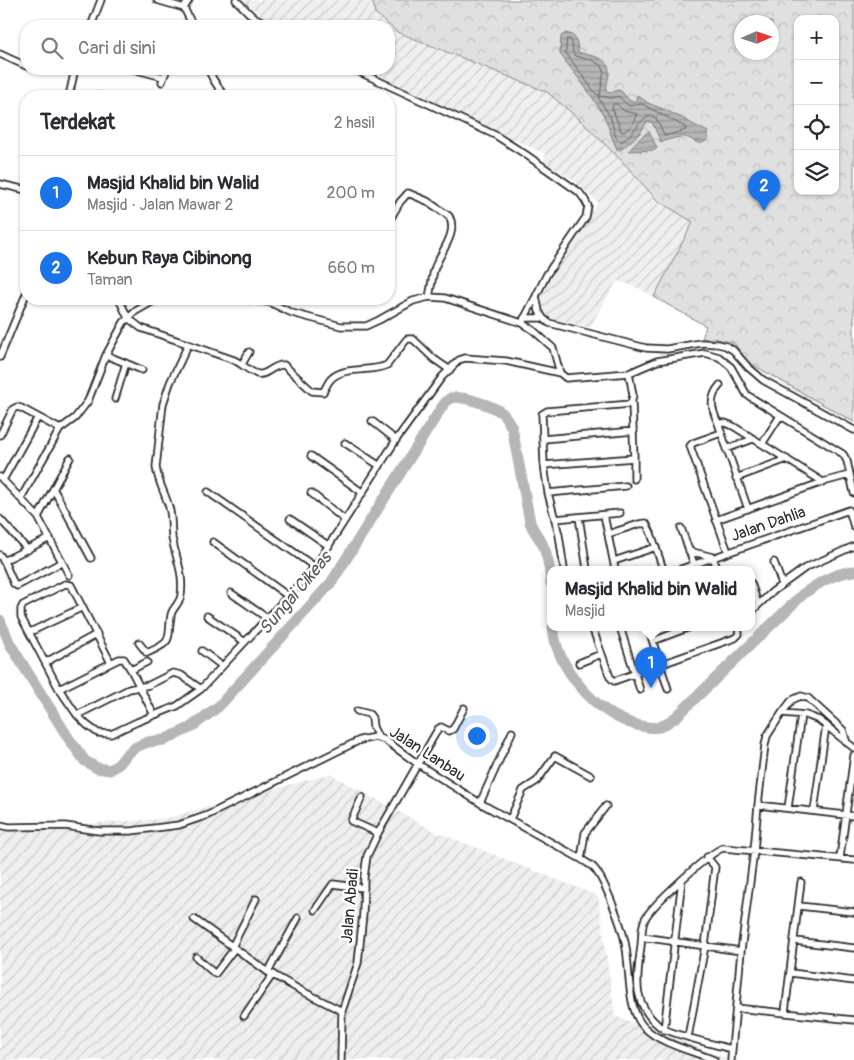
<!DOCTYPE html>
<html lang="id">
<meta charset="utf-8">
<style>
:root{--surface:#fff;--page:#f2f2f3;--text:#2b2b33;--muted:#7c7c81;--line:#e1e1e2;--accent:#1a73e8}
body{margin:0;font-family:Pangolin,sans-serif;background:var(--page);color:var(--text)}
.controls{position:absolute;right:15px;top:15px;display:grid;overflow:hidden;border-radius:10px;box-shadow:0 1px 4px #0004}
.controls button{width:45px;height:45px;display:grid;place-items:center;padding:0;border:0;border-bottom:1px solid var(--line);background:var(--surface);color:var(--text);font:25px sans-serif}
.compass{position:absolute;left:734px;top:15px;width:45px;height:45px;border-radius:50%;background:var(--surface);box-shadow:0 1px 4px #0004;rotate:87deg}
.you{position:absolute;left:476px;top:735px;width:18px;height:18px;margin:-12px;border:4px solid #fff;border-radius:50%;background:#1a73e8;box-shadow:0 0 0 8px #1a73e833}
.badge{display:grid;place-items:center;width:32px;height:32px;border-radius:50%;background:var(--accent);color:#fff;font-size:16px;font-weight:700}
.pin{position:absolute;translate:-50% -41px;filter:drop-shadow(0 1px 2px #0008)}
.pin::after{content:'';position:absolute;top:26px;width:18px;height:15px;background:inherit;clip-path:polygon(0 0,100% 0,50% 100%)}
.popup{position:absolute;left:547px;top:566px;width:208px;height:65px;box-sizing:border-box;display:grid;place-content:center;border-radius:10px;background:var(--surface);filter:drop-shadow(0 1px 4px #0005);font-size:16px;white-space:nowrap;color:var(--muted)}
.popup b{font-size:19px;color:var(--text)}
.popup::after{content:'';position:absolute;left:50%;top:100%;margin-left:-10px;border:10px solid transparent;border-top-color:var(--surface)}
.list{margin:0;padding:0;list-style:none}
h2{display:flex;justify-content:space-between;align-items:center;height:65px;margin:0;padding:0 20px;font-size:21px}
h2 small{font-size:16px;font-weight:400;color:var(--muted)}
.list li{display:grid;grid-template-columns:32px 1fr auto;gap:15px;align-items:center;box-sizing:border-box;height:75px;padding:0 20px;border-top:1px solid var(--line)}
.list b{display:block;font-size:19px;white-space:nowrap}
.list p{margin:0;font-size:16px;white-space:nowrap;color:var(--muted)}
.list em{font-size:16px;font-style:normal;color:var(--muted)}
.icon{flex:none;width:28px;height:28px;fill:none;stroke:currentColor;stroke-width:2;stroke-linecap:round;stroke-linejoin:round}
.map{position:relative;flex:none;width:854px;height:1060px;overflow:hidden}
.search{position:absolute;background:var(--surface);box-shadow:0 1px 4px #0004;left:20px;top:20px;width:375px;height:55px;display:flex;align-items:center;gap:12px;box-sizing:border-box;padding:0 18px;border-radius:20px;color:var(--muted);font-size:19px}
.panel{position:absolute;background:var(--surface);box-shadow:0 1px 4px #0004;left:20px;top:90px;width:375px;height:215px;border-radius:20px}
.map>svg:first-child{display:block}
</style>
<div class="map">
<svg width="854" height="1060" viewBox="0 0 854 1060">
<defs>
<pattern id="industrial-furrows" width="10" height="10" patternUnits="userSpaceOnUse" patternTransform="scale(1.25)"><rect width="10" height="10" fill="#efefef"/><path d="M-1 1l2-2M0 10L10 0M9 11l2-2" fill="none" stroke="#cdcdcd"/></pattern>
<pattern id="park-crowns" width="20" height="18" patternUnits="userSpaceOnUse" patternTransform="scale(1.25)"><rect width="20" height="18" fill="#e0e0e0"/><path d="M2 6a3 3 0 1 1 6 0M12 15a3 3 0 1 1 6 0" fill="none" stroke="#c0c0c0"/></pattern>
<pattern id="water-rules" width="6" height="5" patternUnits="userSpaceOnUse" patternTransform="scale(1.25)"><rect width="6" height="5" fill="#b6b6b6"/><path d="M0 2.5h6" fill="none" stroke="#949494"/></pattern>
</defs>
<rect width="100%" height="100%" fill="#fff"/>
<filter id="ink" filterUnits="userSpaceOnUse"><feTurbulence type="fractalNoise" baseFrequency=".02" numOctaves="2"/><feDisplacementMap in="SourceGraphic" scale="10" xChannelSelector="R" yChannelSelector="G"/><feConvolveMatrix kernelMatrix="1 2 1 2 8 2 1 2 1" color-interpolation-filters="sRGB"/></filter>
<g filter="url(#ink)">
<!-- industrial -->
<path fill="url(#industrial-furrows)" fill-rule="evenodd" d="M242,0H854V423L782,384L748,362L734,343L714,338L702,339L706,326L663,303L639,288L617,281L590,327L550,319L543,307L539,296L551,270L568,248L598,203L574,180L544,162L545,154L365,69H389V26H281L264,17ZM798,19H835V191H798ZM742,22H772V52H742Z
M330,774L434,831L598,896L615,1016L731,1060H0V829L163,819Z"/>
<!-- park -->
<path fill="url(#park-crowns)" stroke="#868686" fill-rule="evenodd" d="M373,0H854V422L748,362L734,343L714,338L702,339L706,326L654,297L693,222L657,200L622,161L579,119L547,92L397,32L375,13ZM798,19H835V191H798ZM742,22H772V52H742Z"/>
<!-- water -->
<path fill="url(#water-rules)" stroke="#7e7e7e" d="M566,33C577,35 577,42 578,52C588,56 610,56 609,72C609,79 606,85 606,92L612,93L617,90L621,91L630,101H636L637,95L648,103L668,111L708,132L707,140C698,148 695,139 685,137C679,136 668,140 661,142L652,122H647L640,133L622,149H617C611,138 609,126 604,116C591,93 575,74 560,54L561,36Z
M649,131L657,148L655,150L629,151L638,140Z"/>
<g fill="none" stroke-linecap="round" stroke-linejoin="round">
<!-- shore -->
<path stroke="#636363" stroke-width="1" d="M567,39H570C574,44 571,51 575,56L592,60L602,66L604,71L600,95L596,94L566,53Z
M600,96L611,98L618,96L629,106L642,104L685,127L686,130L665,136L656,118C640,111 636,136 620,142L616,137L610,116L599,99Z
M614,104H617L624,111L637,114L631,126L624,132L621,131L612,107Z"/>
<!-- river -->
<path stroke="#b6b6b6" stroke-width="11" d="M0,620L10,644L69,739L85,761L97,768L110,770L119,764L127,754L136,747L148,742L164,740L190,728L219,706L331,583L433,421C438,414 443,403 449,399C458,393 492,406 501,412C506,416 509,422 512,428L530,522C533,531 538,536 542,543C548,556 550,569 551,583
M553,627C556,667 595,712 633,724C641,726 651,729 660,727C665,725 671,720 676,717L803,594C819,583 834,573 854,571"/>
<defs>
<path id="minor" d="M157,0L184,8L193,26
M236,0L252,16L271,26
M184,8L189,0
M91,26L101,0
M0,54L26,66
M133,69L163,77
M208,69L213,79L224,96
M353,69L495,135L525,154L579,192L585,200L588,206L586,217L547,274L536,296L539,311L543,318L549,323L646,348L667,349L701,343L718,344L726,346L733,350L748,367L763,380L854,430
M162,82L167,69
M69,96L75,69
M84,96H102
M0,184L26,190
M389,221L400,202L408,193L427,201L449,216C459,234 439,253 434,270C432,279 431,288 429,297
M119,299L128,318L141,328L234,360C241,363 251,373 258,374C267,376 273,364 284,365L312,391L323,392C326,388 327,383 331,379C345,365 371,373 387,365L407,339H413L434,359L450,370
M241,299L269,302L292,313L341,326H366L379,320L413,301L429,297L445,298L522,323L533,330L553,348L560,373L566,378L629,373L657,361L705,353L719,357L731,367L747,395L843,454L847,461L854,493
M524,318H543
M522,323L535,298
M106,355L142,370
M0,357L26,294
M242,364L249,352
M115,399L126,363
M372,421L396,440
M718,423C711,408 709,398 720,385
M721,433L693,443L690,446L728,552
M0,435L13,409L17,407L21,408L60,429
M543,439L634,431
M345,443L380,466
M762,444L780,416
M726,449L753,439
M311,456L363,493
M544,465L634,458L632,402
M0,477L38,517L69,575
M736,478L787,459
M634,479V458
M3,480L38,417
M54,490L91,558
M208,492L315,567
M311,493L345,520
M548,493L626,486
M21,498L60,429L75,418L88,401L106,355L124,322L136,311L157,299
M748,509L718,423H725L733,426L823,482
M604,515L615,569
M38,517L70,458
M579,517L587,569
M0,519L28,550
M290,519L329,546
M555,519L620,513
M716,520L823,482L849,475
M681,528L694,564
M608,534L639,524L646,523L651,533L663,569
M213,542L288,596
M689,551L713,557L717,569
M0,555L4,561L14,584L17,586L62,562
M3,561L50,538
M614,561L656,547
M774,562L782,584
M564,569L559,535L548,493L544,465L542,414L547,411L631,404L633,395L629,373
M681,569L849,510L854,527
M751,583L758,604
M231,593L267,618
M751,612L772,592L805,568L854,546
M207,616L245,642
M592,627L610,677L614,681L735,638L739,634L738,627
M620,627L640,690
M648,627L668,689
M30,632L83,607
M653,641L690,627
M139,643L147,653C174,641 167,641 171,615C172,608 180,604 181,595C184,573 176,559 172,538C171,528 172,517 169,507C165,493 158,482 156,467L163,404L170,383L188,345
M202,651L222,666
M46,662L97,634
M111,663L71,585L65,584L23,605L21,609V617L59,689L77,715L87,725L98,733L111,734L137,722L177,706L201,689L315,567L396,440L442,377L459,360L465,358L506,361L560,373
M579,663L601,654
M131,670L147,662
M59,689L119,659H124L131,670L154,715
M357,711L369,714L372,718L373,727L378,737
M782,713L806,715L819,720L854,748
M77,715L129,689L149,685L173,673L181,675L201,689
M362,797L351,821L378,833
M480,803L512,732
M758,805L854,816
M788,808L801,715
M814,811L826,725
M510,819L523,790L537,781L555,756L591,776
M0,825L9,827L65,826L99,831H131L179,825L208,815L360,740L375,737L385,740L418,764L480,803L581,859C585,862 590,864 594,868C605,880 624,931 626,948C630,971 627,1012 645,1028C661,1044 693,1051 714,1060
M840,858L854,755
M581,859L585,833L606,806
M799,906L854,912
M315,910L333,884L364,888
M194,919L268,972L300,990L342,1011
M642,937L741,951
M795,941L854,948
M232,947L256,899
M196,957L215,974L234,949
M268,972L298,918
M791,973L854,981
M736,1008L854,1020
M785,1012L801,882
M244,1016L273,974
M664,1030L682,880
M688,1037L705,946L715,867L707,857
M732,1049C717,1045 668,1034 659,1026C631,1002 637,978 641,946C642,937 641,927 645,919C650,907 710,852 723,848L854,860
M341,1060L342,1011L358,963L363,914L364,877L367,856L378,833L438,729L441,727L449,731L453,729L464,708
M731,1060L741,951L754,851L758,805L765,745L767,736L782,713L792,700L801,696L808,698L843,730L847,743"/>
</defs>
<!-- minor casing -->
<use href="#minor" stroke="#2b2b2b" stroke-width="9"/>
<!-- minor -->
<use href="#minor" stroke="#fff" stroke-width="5.5"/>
</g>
</g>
<g text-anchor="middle" stroke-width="5" stroke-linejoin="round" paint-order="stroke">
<!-- street labels -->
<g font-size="16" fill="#2b2b2b" stroke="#fff">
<text transform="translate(768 523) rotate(-19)" y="6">Jalan Dahlia</text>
<text transform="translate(428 753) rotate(33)" y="6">Jalan Lanbau</text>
<text transform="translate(349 906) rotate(-85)" y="6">Jalan Abadi</text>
</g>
<!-- water labels -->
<g font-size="18" font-style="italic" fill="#5c5c5c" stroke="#fff">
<text transform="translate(295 593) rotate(-50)" y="6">Sungai Cikeas</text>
</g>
</g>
</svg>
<div class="controls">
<button>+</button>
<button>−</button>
<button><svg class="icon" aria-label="locate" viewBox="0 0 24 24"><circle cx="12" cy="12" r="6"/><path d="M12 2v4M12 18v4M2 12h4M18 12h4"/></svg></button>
<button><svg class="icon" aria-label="layers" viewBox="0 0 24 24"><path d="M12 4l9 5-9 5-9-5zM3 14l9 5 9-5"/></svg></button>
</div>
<svg class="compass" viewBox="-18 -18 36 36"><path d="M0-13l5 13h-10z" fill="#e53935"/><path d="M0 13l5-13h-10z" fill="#7c7c81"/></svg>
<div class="you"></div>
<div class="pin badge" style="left:651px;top:688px">1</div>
<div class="popup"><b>Masjid Khalid bin Walid</b>Masjid</div>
<div class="pin badge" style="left:764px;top:211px">2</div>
<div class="search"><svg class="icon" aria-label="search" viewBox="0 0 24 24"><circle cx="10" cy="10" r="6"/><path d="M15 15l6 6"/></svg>Cari di sini</div>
<section class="panel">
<h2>Terdekat<small>2 hasil</small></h2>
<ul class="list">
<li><span class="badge">1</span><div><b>Masjid Khalid bin Walid</b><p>Masjid · Jalan Mawar 2</p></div><em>200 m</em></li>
<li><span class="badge">2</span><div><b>Kebun Raya Cibinong</b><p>Taman</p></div><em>660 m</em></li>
</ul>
</section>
</div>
